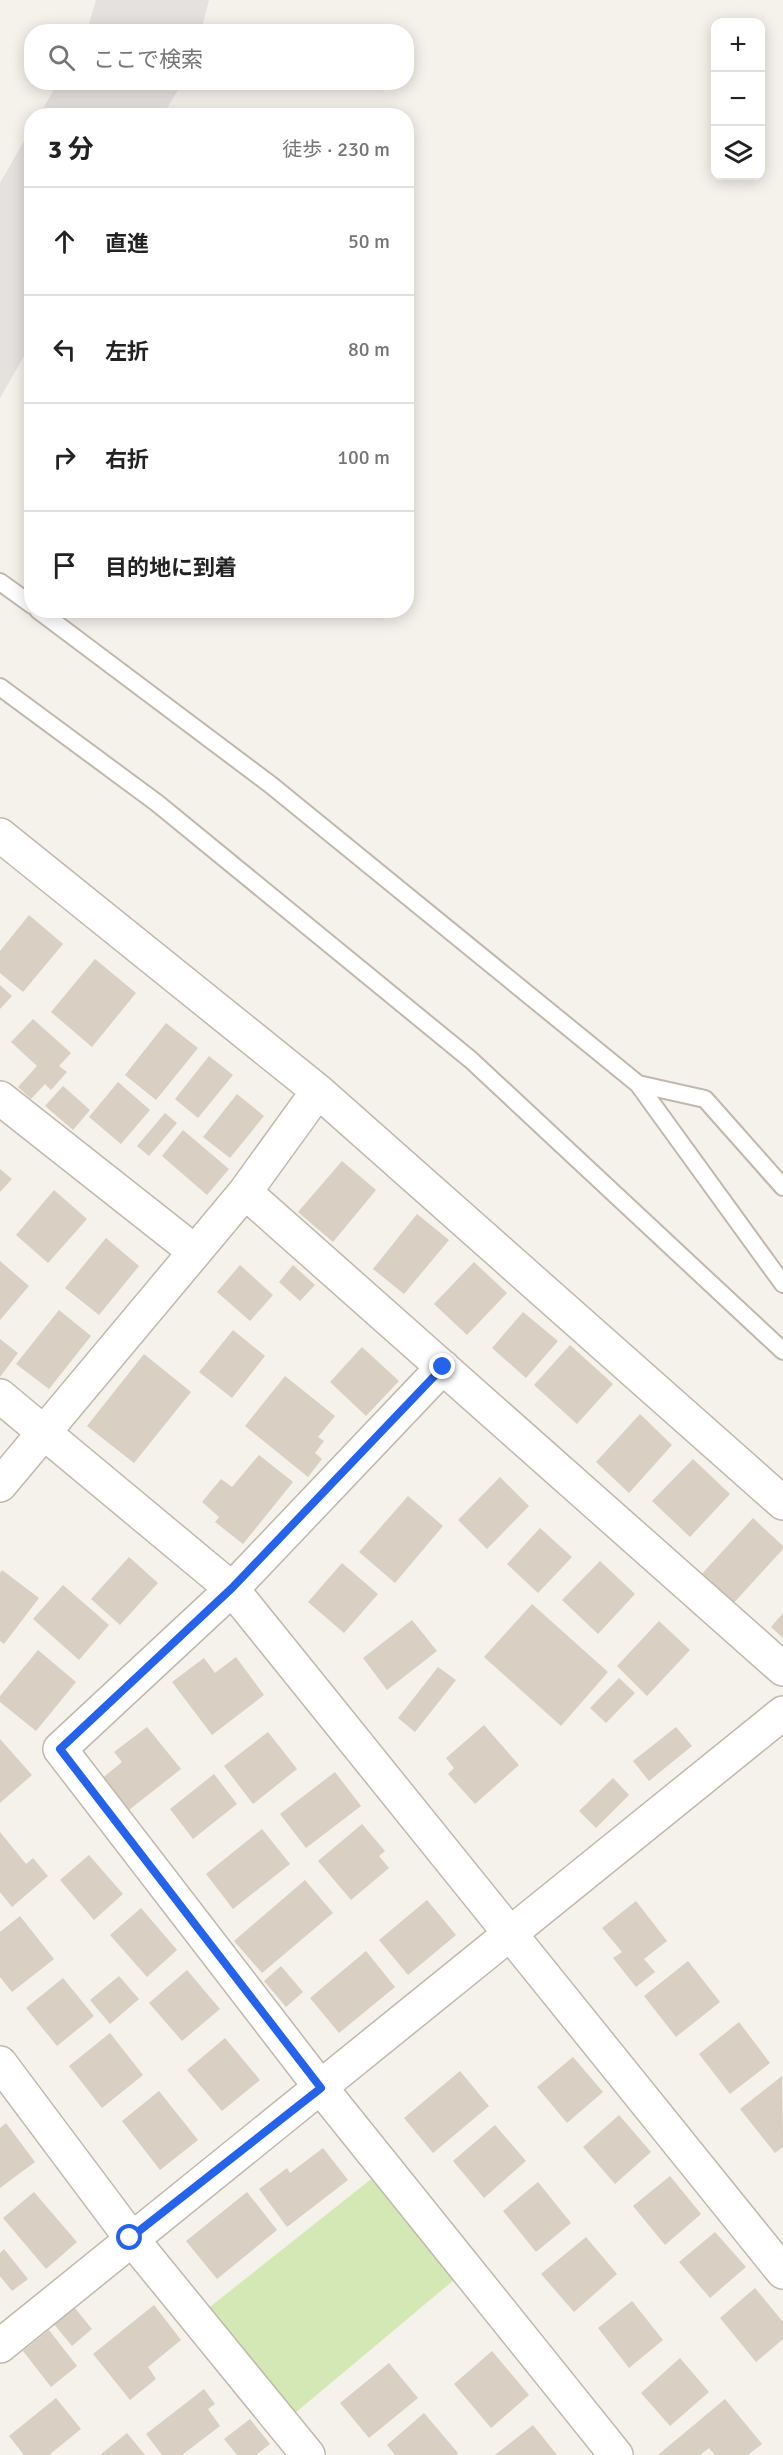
<!DOCTYPE html>
<html lang="ja">
<meta charset="utf-8">
<style>
:root{--surface:#fff;--page:#f6f6f6;--text:#222;--muted:#767676;--line:#e0e0e0}
body{margin:0;font-family:Signika,"Noto Sans JP",sans-serif;background:var(--page);color:var(--text)}
.controls{position:absolute;right:18px;top:18px;display:grid;overflow:hidden;border-radius:12px;box-shadow:0 3px 15px #0003}
.controls button{width:54px;height:54px;display:grid;place-items:center;padding:0;border:0;border-bottom:2px solid var(--line);background:var(--surface);color:var(--text);font:30px sans-serif}
.stop{position:absolute;width:18px;height:18px;margin:-14px;border:4px solid #2563eb;border-radius:50%;background:#fff}
.stop.end{background:#2563eb;border-color:#fff;box-shadow:0 2px 6px #0008}
.list{margin:0;padding:0;list-style:none}
h2{display:flex;justify-content:space-between;align-items:center;height:78px;margin:0;padding:0 24px;font-size:26px}
h2 small{font-size:20px;font-weight:400;color:var(--muted)}
.list li{display:grid;grid-template-columns:39px 1fr auto;gap:18px;align-items:center;box-sizing:border-box;height:108px;padding:0 24px;border-top:2px solid var(--line)}
.list b{display:block;font-size:22px;white-space:nowrap}
.list em{font-size:20px;font-style:normal;color:var(--muted)}
.icon{flex:none;width:33px;height:33px;fill:none;stroke:currentColor;stroke-width:2;stroke-linecap:round;stroke-linejoin:round}
.map{position:relative;flex:none;width:783px;height:2455px;overflow:hidden}
.search{position:absolute;background:var(--surface);box-shadow:0 3px 15px #0003;left:24px;top:24px;width:390px;height:66px;display:flex;align-items:center;gap:15px;box-sizing:border-box;padding:0 21px;border-radius:24px;color:var(--muted);font-size:22px}
.panel{position:absolute;background:var(--surface);box-shadow:0 3px 15px #0003;left:24px;top:108px;width:390px;height:510px;border-radius:24px}
.map>svg:first-child{display:block}
</style>
<div class="map">
<svg width="783" height="2455" viewBox="0 0 783 2455">
<rect width="100%" height="100%" fill="#f5f1eb"/>
<!-- green -->
<path fill="#d4e8b5" d="M385,2168L467,2269L282,2424L196,2318Z"/>
<!-- parking -->
<path fill="#e4e1df" d="M96,0H209L201,31H87Z
M58,83V82L182,83L163,115H39Z
M31,129V344L0,398V183Z"/>
<!-- building -->
<path fill="#d9cfc3" d="M29,915L63,944L23,992L0,973V951Z
M95,959L136,993L92,1047L51,1012Z
M0,985L12,996L0,1009Z
M33,1019L71,1053L59,1066L67,1072L51,1090L45,1084L31,1099L18,1087L37,1066L11,1042Z
M166,1023L198,1048L156,1100L125,1075Z
M209,1056L233,1075L198,1118L175,1099Z
M118,1082L150,1110L121,1144L89,1117Z
M63,1086L90,1110L73,1130L45,1106Z
M237,1094L264,1116L230,1158L203,1137Z
M165,1113L177,1123L149,1156L137,1146Z
M183,1130L229,1169L207,1195L162,1156Z
M342,1161L376,1190L333,1242L298,1212Z
M0,1169L12,1179L0,1192Z
M54,1190L87,1219L48,1263L16,1235Z
M417,1214L449,1240L404,1294L373,1269Z
M106,1238L139,1266L99,1315L65,1288Z
M0,1261L29,1286L0,1320Z
M474,1262L507,1293L467,1335L434,1304Z
M240,1265L273,1295L250,1321L217,1292Z
M293,1265L315,1285L300,1301L279,1282Z
M59,1310L91,1336L49,1389L16,1364Z
M523,1312L558,1341L526,1378L492,1348Z
M233,1330L265,1356L232,1398L199,1372Z
M0,1339L18,1353L0,1377Z
M570,1345L613,1384L577,1424L534,1385Z
M362,1347L399,1381L366,1416L330,1382Z
M144,1354L191,1392L134,1463L87,1426Z
M285,1376L335,1416L318,1437L324,1441L315,1453L322,1459L308,1477L245,1426Z
M640,1414L672,1445L629,1493L596,1462Z
M259,1455L293,1482L243,1544L215,1522L219,1517L202,1502L221,1479L232,1487Z
M693,1459L730,1494L690,1537L652,1501Z
M500,1477L529,1506L487,1549L458,1520Z
M408,1496L443,1526L395,1583L359,1552Z
M753,1518L783,1546V1549L731,1606L699,1577Z
M540,1528L572,1557L538,1593L507,1564Z
M129,1557L158,1583L120,1625L91,1599Z
M600,1561L635,1594L598,1634L562,1600Z
M342,1563L378,1594L344,1633L308,1602Z
M2,1570L39,1598L4,1644L0,1641V1573Z
M63,1585L109,1625L79,1660L33,1619Z
M532,1604L608,1672L561,1726L484,1657Z
M783,1613V1638L771,1627Z
M412,1620L437,1651L387,1690L363,1658Z
M659,1621L690,1650L647,1696L617,1666Z
M38,1650L76,1682L36,1731L0,1702V1696Z
M236,1657L264,1695L212,1735L172,1682L204,1658L215,1673Z
M438,1667L456,1680L415,1732L398,1718Z
M619,1678L635,1693L606,1723L590,1708Z
M484,1725L519,1765L475,1804L448,1774L454,1768L446,1758Z
M147,1727L181,1769L125,1813L100,1780L122,1762L114,1752Z
M676,1727L692,1746L649,1781L633,1761Z
M268,1732L297,1769L253,1804L224,1766Z
M0,1739L32,1775L0,1803Z
M335,1772L361,1806L306,1848L280,1814Z
M214,1774L237,1804L193,1839L170,1809Z
M613,1778L629,1795L596,1828L579,1811Z
M362,1824L385,1851L379,1856L389,1868L351,1900L318,1861Z
M262,1829L290,1864L233,1909L206,1874Z
M0,1832L26,1864L33,1858L48,1876L12,1907L0,1892Z
M89,1855L123,1894L94,1920L60,1880Z
M305,1880L333,1913L262,1973L234,1941Z
M427,1900L456,1935L408,1975L379,1940Z
M636,1901L667,1941L644,1959L655,1972L636,1987L613,1958L622,1952L602,1928Z
M141,1908L177,1950L147,1977L110,1935Z
M20,1916L54,1959L12,1992L0,1977V1932Z
M366,1951L395,1987L339,2033L310,1998Z
M688,1961L720,2002L676,2037L644,1996Z
M281,1966L303,1992L286,2007L264,1981Z
M187,1970L220,2009L182,2041L149,2003Z
M119,1976L139,1999L110,2024L90,2000Z
M63,1978L94,2016L57,2046L26,2008Z
M739,2022L770,2063L730,2094L699,2054Z
M110,2033L143,2075L102,2108L69,2066Z
M225,2038L260,2080L222,2111L187,2070Z
M573,2057L603,2092L567,2123L537,2087Z
M460,2071L489,2106L433,2153L404,2118Z
M782,2076L783,2147L775,2153L740,2109Z
M159,2091L198,2140L160,2170L122,2121Z
M619,2115L651,2152L615,2184L583,2147Z
M6,2123L35,2162L0,2188V2128Z
M495,2125L526,2161L484,2198L453,2161Z
M323,2148L348,2180L287,2227L259,2189L287,2168L290,2173Z
M670,2176L701,2214L665,2245L633,2206Z
M538,2182L571,2223L536,2252L503,2211Z
M34,2192L77,2242L46,2269L3,2218Z
M247,2192L277,2230L217,2279L186,2241Z
M715,2232L746,2267L710,2298L679,2262Z
M586,2237L617,2274L574,2312L541,2274Z
M4,2249L28,2279L12,2291L0,2276V2253Z
M755,2288L783,2322V2339L756,2362L720,2318Z
M632,2301L663,2340L629,2368L598,2328Z
M154,2305L181,2340L148,2367L156,2379L130,2400L93,2354Z
M74,2307L92,2329L72,2346L53,2323Z
M49,2330L77,2366L51,2387L23,2351Z
M492,2351L529,2395L491,2428L454,2384Z
M680,2358L709,2392L670,2426L641,2393Z
M389,2363L418,2398L369,2438L340,2403Z
M204,2389L215,2404L208,2409L220,2426L182,2455H162L146,2434Z
M56,2398L81,2429L49,2455H24L9,2436Z
M725,2399L762,2444L748,2455H715L709,2448L700,2455H658Z
M424,2413L458,2453L456,2455H395L387,2445Z
M250,2419L270,2444L256,2455H237L224,2439Z
M533,2425L557,2455H495Z
M127,2433L145,2455H100Z"/>
<g fill="none" stroke-linecap="round" stroke-linejoin="round">
<defs>
<path id="service" d="M0,582L32,605
M38,610L271,785L638,1084L783,1284
M0,687L157,803L471,1060L783,1351
M638,1084L705,1099L783,1187"/>
<path id="minor" d="M0,835L318,1091L783,1503
M0,1098L194,1251
M245,1192L783,1669
M443,1367L232,1589L60,1749L321,2088L616,2455
M0,1396L232,1589L783,2272
M0,1485L245,1192L318,1091
M0,2063L131,2238L308,2455
M0,2346L783,1713"/>
</defs>
<!-- service casing -->
<use href="#service" stroke="#c0b8ad" stroke-width="20"/>
<!-- minor casing -->
<use href="#minor" stroke="#c0b8ad" stroke-width="36"/>
<!-- service -->
<use href="#service" stroke="#fff" stroke-width="16"/>
<!-- minor -->
<use href="#minor" stroke="#fff" stroke-width="33"/>
</g>
<g fill="none" stroke-linecap="round" stroke-linejoin="round">
<!-- route -->
<path stroke="#2563eb" stroke-width="8" d="M130,2238L321,2088L60,1749L232,1588L443,1367"/>
</g>
</svg>
<div class="controls">
<button>+</button>
<button>−</button>
<button><svg class="icon" aria-label="layers" viewBox="0 0 24 24"><path d="M12 4l9 5-9 5-9-5zM3 14l9 5 9-5"/></svg></button>
</div>
<div class="stop" style="left:130px;top:2238px"></div>
<div class="stop end" style="left:443px;top:1367px"></div>
<div class="search"><svg class="icon" aria-label="search" viewBox="0 0 24 24"><circle cx="10" cy="10" r="6"/><path d="M15 15l6 6"/></svg>ここで検索</div>
<section class="panel">
<h2>3 分<small>徒歩 · 230 m</small></h2>
<ul class="list">
<li><svg class="icon" aria-label="ahead" viewBox="0 0 24 24"><path d="M12 20V5M6 11l6-6 6 6"/></svg><div><b>直進</b></div><em>50 m</em></li>
<li><svg class="icon" aria-label="left" viewBox="0 0 24 24"><path d="M17 20v-9H6M10 6l-5 5 5 5"/></svg><div><b>左折</b></div><em>80 m</em></li>
<li><svg class="icon" aria-label="right" viewBox="0 0 24 24"><path d="M7 20v-9h11M14 6l5 5-5 5"/></svg><div><b>右折</b></div><em>100 m</em></li>
<li><svg class="icon" aria-label="arrive" viewBox="0 0 24 24"><path d="M6 21V4h12l-3 4 3 4H6"/></svg><div><b>目的地に到着</b></div></li>
</ul>
</section>
</div>
